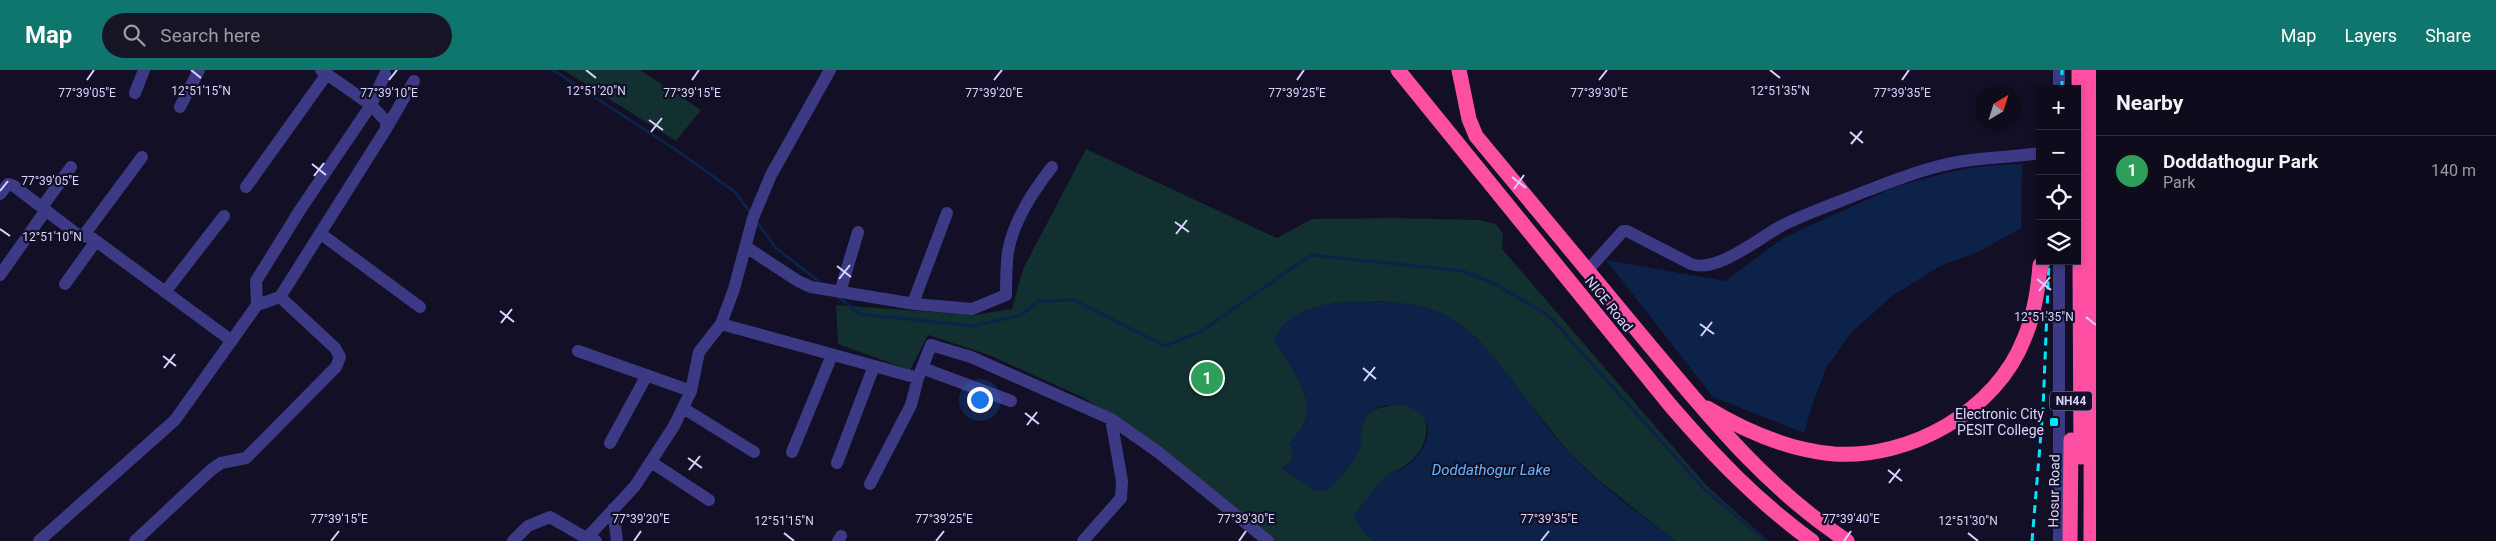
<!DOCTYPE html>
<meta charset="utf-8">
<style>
:root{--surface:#0e0b1c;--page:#171425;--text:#f1f3f6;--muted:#9b9ba3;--line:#2e2b3b;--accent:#0f766e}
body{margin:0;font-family:Roboto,sans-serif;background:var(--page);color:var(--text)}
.controls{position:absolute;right:15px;top:15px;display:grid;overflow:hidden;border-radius:0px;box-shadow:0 2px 8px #0003}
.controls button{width:45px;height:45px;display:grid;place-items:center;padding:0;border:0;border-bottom:1px solid var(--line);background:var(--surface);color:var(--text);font:25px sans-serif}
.compass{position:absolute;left:1976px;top:15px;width:45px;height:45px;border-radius:50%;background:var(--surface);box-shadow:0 2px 8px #0003;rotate:38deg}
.you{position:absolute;left:979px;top:329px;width:18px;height:18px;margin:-12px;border:4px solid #fff;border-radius:50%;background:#1a73e8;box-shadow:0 0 0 8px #1a73e833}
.badge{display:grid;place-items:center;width:32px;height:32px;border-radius:50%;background:var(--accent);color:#fff;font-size:16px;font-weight:700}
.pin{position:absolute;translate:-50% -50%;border:2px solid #fff;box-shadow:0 1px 5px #0006}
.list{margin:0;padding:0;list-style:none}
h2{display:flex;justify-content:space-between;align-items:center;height:65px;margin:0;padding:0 20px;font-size:21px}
h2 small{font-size:16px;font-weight:400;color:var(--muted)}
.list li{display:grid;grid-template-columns:32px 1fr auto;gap:15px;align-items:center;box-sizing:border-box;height:70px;padding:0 20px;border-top:1px solid var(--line)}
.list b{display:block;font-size:19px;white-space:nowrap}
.list p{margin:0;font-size:16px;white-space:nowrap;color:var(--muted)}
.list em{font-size:16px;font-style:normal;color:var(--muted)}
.icon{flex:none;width:28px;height:28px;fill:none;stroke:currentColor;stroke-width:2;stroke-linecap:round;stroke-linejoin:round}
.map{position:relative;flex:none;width:2096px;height:471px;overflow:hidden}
header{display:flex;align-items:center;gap:30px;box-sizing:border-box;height:70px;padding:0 25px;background:var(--accent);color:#fff}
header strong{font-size:24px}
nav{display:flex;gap:28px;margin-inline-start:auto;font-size:18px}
.search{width:350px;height:45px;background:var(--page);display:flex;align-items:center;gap:12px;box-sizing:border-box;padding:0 18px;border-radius:28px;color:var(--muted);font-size:19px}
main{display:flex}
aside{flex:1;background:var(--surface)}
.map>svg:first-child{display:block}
</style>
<header>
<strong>Map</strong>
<div class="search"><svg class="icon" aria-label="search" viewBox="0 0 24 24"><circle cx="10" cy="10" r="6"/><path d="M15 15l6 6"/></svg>Search here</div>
<nav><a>Map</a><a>Layers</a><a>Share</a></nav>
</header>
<main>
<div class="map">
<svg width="2096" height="471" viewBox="0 0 2096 471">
<rect width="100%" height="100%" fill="#130f26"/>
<!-- green -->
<path fill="#12302f" d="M563,0H640L701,40L676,71Z
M1086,79L1277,168L1312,149L1392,148L1479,150L1496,154L1503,164L1502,179L1707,416L1768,471H1675L1597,409L1570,384L1477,268L1427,238L1381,231L1335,233L1308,240L1274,269C1293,303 1329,339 1289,373C1296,383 1294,393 1283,398L1353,391C1364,374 1358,356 1367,345C1373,338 1380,338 1388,336C1439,322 1439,388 1390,403L1367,466L1375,471H1274L1122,352L1084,328L989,285L928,265L910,300L838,274L836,235L974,245L1012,239L1023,199Z"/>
<!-- water -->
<path fill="#0c2248" d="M2022,94L2021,158L1978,182L1940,196L1892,226L1852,262L1826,298L1812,336L1804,363L1713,327L1606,190L1725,211L1785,167L1895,117L1945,103L1983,96Z
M1366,231C1389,232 1415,232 1437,241C1489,262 1531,343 1570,384C1601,417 1640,443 1675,471H1375L1367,466L1353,446C1361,436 1381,409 1391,403C1395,400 1401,400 1405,397C1414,392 1423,380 1426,371C1439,337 1387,323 1367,345C1358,355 1364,369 1359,381C1352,396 1338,408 1328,421H1316L1282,399C1294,393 1296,383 1289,373C1329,340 1293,302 1274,269C1290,235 1332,232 1366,231Z"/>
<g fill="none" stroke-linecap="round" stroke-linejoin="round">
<!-- stream -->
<path stroke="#0c2248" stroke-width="3" d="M553,0L679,82L735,122L751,144
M756,151L776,178L822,214
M836,225L860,244L973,256L1021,245L1039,231L1075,230L1165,276L1200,262L1311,185L1462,201L1493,213L1548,245L1704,419L1766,471"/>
<!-- minor -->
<path stroke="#3d3a85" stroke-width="12" d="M2059,19V0
M135,23L144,0
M180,37L199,0
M386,59L414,11
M246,117L327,4
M0,124L8,114L14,116L78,165L92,168L232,271
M42,137L71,97
M321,164L420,237
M84,165L142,87
M746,177L798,211L811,217L915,234L972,239L1006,225C1006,211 1006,196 1008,182C1013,152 1033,121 1052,97
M2059,191V471
M1587,201L1623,161H1627L1691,194C1717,204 1761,166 1785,154C1812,141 1839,132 1866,121C1898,109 1930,96 1964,91C1989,87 2015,87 2040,83
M0,205L46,140
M65,214L96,171
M165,222L224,146
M840,222L858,162
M913,233L947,143
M257,235L280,227L386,59V51L371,35L385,4
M721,254L918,308
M578,281L691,321
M922,298L1011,331
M683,338L754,382
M610,373L647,305
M792,382L832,285
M651,392L709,430
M837,393L874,296
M870,414L911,335L918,308L931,275L971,287L1111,349L1158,382L1268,471
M613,439L617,471
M39,471L175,350L257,235L256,211L300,140L371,35L321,0
M135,471L211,400L221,393L246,388L336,297L340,287L335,278L280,227
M513,471L528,456L550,447L586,468L596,471
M584,471L635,416L674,356L691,321L699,282L721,254L734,219L753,148L771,105L830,0
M838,471L841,466
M1083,471L1121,428L1122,411L1111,349"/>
<!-- highway -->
<path stroke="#ff4fa3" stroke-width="15" d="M1398,0L1670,335C1714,386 1758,432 1812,471
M1459,0L1469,49L1476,66C1533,134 1589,203 1646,271C1707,344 1766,418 1847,471
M2079,0L2081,387
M1707,338C1745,361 1789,380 1834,384C1910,389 1996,341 2024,269C2034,246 2038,221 2040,195L2044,191
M2070,471L2071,370
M2091,471L2092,0"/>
<!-- rail -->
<path stroke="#00e5ff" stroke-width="3" stroke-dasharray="8 6" stroke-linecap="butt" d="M2062,19V0
M2032,471L2043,339L2049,191"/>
</g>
<!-- ticks -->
<path fill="none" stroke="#d9d4ff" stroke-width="2" d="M191,0L201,8M586,0L596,8M1770,0L1780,8M87,10L94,0M389,10L397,0M692,10L699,0M994,10L1002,0M1297,10L1304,0M1599,10L1607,0M1902,10L1909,0M649,50L663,60M651,62L662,48M1850,62L1863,73M1851,74L1862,61M312,94L326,105M314,106L324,93M1512,107L1526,118M1514,119L1524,105M0,121L8,111M1175,152L1189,162M0,159L10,166M1176,164L1187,150M837,196L851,207M839,209L850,195M2037,209L2051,220M2039,221L2050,207M500,241L514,252M2086,247L2096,255M501,253L512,239M1700,254L1714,264M1701,266L1712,252M163,286L176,296M164,298L175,284M1363,298L1376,309M1364,311L1375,297M1025,343L1039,354M1027,355L1037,342M688,388L702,398M689,400L700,386M1888,400L1902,411M1889,413L1900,399M784,463L794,471M1968,463L1978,471M331,471L339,461M634,471L641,461M936,471L944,461M1239,471L1246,461M1541,471L1549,461M1844,471L1851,461"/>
<!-- markers -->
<rect fill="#00e5ff" stroke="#130f26" stroke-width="2" x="2049" y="347" width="10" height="10" rx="2.5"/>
<g text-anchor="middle" stroke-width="4.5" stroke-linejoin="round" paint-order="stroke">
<!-- shield labels -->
<rect fill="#130f26" stroke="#9e99be" stroke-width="1" x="2050" y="321.5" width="42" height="19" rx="4"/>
<g font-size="12" font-weight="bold" fill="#d9d4ff">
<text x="2071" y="335">NH44</text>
</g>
<!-- street labels -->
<g font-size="14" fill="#d9d4ff" stroke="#130f26">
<text transform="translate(1609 234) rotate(51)" y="5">NICE Road</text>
<text transform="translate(2054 421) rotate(-89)" y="5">Hosur Road</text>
</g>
<!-- poi labels -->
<g font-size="14" fill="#d9d4ff" stroke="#130f26" text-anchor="end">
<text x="2044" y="349">Electronic City<tspan x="2044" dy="16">PESIT College</tspan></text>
</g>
<!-- water labels -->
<g font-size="15" font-style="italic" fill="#62b6ff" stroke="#130f26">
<text x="1491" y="405">Doddathogur Lake</text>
</g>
</g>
<g font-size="12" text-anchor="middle" fill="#d9d4ff" stroke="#130f26" stroke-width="4.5" stroke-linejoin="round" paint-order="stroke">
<text x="201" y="25">12°51'15"N</text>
<text x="596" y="25">12°51'20"N</text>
<text x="1780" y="25">12°51'35"N</text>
<text x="994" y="27">77°39'20"E</text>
<text x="1297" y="27">77°39'25"E</text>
<text x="1902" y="27">77°39'35"E</text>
<text x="87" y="27">77°39'05"E</text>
<text x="389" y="27">77°39'10"E</text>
<text x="692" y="27">77°39'15"E</text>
<text x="1599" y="27">77°39'30"E</text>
<text x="50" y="115">77°39'05"E</text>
<text x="52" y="171">12°51'10"N</text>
<text x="2044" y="251">12°51'35"N</text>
<text x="339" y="453">77°39'15"E</text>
<text x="641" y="453">77°39'20"E</text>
<text x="944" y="453">77°39'25"E</text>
<text x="1246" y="453">77°39'30"E</text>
<text x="1549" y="453">77°39'35"E</text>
<text x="1851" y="453">77°39'40"E</text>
<text x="784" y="455">12°51'15"N</text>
<text x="1968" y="455">12°51'30"N</text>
</g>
</svg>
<div class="controls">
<button>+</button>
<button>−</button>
<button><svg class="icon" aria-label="locate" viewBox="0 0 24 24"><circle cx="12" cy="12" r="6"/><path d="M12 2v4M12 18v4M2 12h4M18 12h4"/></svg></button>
<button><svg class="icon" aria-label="layers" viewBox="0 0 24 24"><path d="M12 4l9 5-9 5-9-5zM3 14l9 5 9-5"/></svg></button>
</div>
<svg class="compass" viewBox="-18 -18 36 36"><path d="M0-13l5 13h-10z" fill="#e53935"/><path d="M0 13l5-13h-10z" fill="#9b9ba3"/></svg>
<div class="you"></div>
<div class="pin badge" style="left:1207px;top:308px;background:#2e9e5b">1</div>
</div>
<aside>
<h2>Nearby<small></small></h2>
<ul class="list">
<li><span class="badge" style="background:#2e9e5b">1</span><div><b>Doddathogur Park</b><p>Park</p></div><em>140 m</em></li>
</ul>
</aside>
</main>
